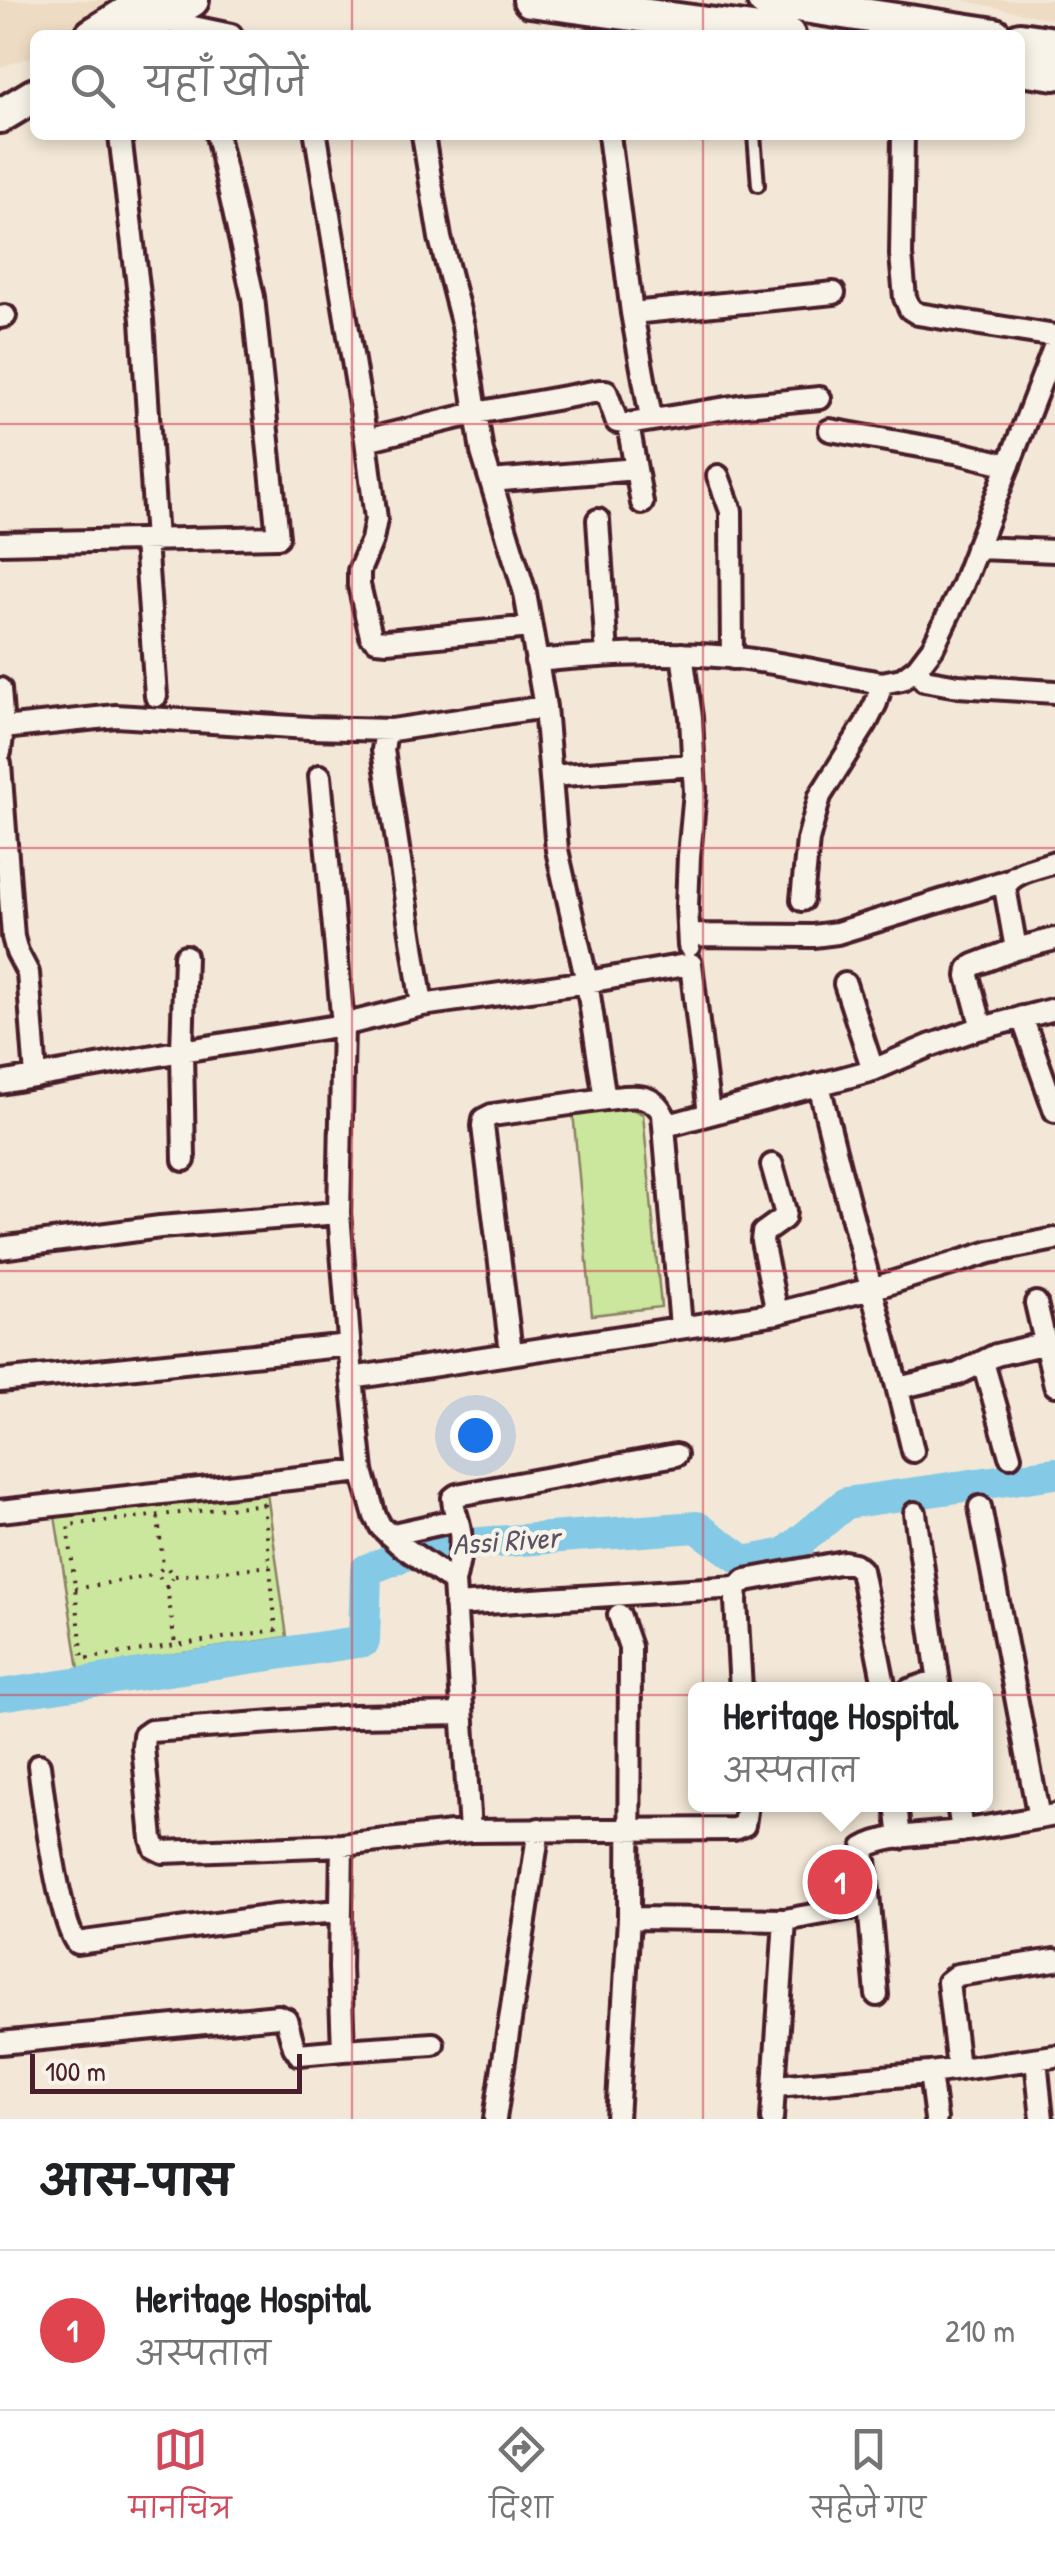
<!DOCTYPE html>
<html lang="hi">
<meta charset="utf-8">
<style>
:root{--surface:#fff;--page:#f6f6f6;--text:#202124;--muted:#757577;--line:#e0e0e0;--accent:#d1495b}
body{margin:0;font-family:"Patrick Hand","Playpen Sans Deva",sans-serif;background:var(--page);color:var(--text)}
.scale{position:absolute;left:30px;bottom:25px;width:272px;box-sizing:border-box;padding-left:10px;border:5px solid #4a1f2b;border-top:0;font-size:28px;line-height:35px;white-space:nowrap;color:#4a1f2b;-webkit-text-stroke:8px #f7f3e8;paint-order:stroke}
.you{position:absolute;left:475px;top:1435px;width:35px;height:35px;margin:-25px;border:8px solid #fff;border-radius:50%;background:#1a73e8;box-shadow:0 0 0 15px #1a73e833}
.badge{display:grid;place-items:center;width:65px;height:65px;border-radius:50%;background:var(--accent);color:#fff;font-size:32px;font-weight:700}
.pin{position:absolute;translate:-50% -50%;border:5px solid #fff;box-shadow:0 2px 10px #0006}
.popup{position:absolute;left:688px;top:1682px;width:305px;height:130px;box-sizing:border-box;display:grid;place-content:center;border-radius:15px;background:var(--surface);filter:drop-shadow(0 2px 8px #0005);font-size:32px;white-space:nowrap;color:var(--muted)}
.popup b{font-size:38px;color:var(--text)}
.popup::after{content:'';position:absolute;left:50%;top:100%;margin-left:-20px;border:20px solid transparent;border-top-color:var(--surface)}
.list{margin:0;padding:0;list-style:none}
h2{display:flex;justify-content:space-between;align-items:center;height:130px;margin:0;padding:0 40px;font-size:42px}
h2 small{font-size:32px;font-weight:400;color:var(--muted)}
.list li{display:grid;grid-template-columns:65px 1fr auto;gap:30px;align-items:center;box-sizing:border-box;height:160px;padding:0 40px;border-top:2px solid var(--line)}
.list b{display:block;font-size:38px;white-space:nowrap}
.list p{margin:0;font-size:32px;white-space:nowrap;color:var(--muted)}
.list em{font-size:32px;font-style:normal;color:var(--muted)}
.icon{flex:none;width:55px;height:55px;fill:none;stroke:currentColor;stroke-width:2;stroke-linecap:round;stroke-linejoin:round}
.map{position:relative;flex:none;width:1055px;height:2119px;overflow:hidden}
.search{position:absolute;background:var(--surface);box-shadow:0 5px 15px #0003;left:30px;right:30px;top:30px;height:110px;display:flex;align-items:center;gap:25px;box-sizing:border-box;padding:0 35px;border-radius:15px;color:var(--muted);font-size:38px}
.sheet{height:290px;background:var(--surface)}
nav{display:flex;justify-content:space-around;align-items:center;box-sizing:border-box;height:140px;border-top:2px solid var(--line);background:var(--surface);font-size:28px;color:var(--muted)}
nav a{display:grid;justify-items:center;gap:5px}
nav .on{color:var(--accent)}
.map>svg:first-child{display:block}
</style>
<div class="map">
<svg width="1055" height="2119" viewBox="0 0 1055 2119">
<rect width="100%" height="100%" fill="#f3e8d7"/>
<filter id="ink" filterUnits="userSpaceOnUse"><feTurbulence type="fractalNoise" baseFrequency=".01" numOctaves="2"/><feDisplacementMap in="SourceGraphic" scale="20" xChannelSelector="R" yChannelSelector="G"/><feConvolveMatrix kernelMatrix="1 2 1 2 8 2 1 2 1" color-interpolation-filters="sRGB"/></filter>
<g filter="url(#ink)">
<!-- built -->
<path fill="#eedbc3" d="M0,0H120L77,35H35V56L0,67Z
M961,0H1055V20Z"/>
<!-- green -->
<path fill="#cbe69d" stroke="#8a8264" stroke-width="2.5" d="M621,1104L643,1114L661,1307L592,1315L573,1112Z
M267,1493L287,1637L79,1669L55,1516Z"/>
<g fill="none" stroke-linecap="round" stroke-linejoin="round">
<!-- river -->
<path stroke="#84c9e5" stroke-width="32" d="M0,1695L364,1641L366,1570L426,1547L697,1527L745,1562L785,1554L846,1503L1055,1473"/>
</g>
<!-- building -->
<path fill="#e2bd93" stroke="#4a1f2b" stroke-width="2.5" d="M821,1865H855L856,1901L822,1902Z"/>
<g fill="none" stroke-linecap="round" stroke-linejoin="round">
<defs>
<path id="service" d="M754,135L758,185"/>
<path id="minor" d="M160,20L231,35
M120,135L142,320L156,541
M316,135L366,440L376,519L372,540L359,571V585L371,636L376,640L387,641L531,627
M423,135L440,238L463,326L482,452L525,593L545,707L557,850L587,982L605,1099C627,1097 651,1090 663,1114L681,1327
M609,135L632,313L651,418
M903,135L901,255L905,298L910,309L918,314L1055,336
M632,313L834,293
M0,317L5,316
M628,424L642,503
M830,430L960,453L1009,465
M366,440L476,413L599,391H606L617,422L628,424L745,405L820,398
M718,476L731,511L732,658
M491,481L636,469
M598,520L607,655
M145,541L156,696
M0,543L278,537L253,297L217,135
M976,548L1055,551
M682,654L691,717L695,792L689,856L687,906L689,946
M536,661C600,655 664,651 729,657C780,662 831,675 882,683L902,679L917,668L933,647L962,586L1055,345
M917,668L924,680L958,686L1055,692
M0,689L3,728L0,752
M3,728L116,716L309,728L392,730
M0,764L13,937L17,952L28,973L36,1077
M320,776L343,1025L339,1213L352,1378L362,1471L375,1516L381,1527L399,1544L454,1582L470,1831
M551,776L693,765
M802,900L808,840L820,796L866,723L876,703L882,683
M689,935L813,936L837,933L1009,880
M1016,949L1005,887C1013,871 1038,868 1055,862
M845,984L873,1070
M422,1005L383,750L385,737L392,730L545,707
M1022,1017L1055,1111
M982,1028L968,976L969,969L974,965L1016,949L1055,939
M0,1083L182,1051L343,1025L422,1005L587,982L691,964L709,1114
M819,1084C847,1207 884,1328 913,1451
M665,1126L873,1070L929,1046L974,1030L1055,1009
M184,1160L182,1051L185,956
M772,1165L785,1211L784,1218L763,1233L762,1241L777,1313
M0,1248L160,1227L339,1213
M1036,1303L1055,1385
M511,1352L483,1126L484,1119L492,1115L605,1099
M983,1362L1010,1456
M352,1378L777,1313L871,1289L990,1252L1055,1239
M0,1381L349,1345
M898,1388L958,1374L996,1355L1046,1343
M980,1507L1039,1818
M0,1511L362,1471
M915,1513L940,1690
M389,1535L457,1520
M454,1582C458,1565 462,1549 460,1531C459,1520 453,1510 453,1498L457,1495L676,1455
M455,1605L737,1587
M741,1690L736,1601L737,1587L746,1580L844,1562L854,1564L861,1570L885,1690
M909,1690L938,1680
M462,1714L355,1716L151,1731L144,1736L143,1747L152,1839L155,1848L163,1852L342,1845L470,1831L734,1829L744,1825L747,1804
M39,1765C43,1797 59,1925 77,1943L274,1916L341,1911
M896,1804L900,1838
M958,1804L962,1831
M342,1845L340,1968L343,2050L433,2044
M629,1918L785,1920L772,2119
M785,1920L868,1905
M877,1995L864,1848C886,1834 933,1835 959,1831C991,1827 1023,1820 1055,1815
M0,2043L278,2016L286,2019L294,2047L299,2054L343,2050
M1036,2059L1042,2119
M958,2068L948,1982L957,1975L1055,1960
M930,2073L936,2119
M776,2086L930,2073L1055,2056
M495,2119L539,1829
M617,2119L629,1918L630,1647L619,1615"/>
<path id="primary" d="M530,0L788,35
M764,0L995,35
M92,35L148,0
M135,35L192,0
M1020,39L1055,44
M1020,68L1055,73
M0,116L35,95"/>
</defs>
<!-- service casing -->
<use href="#service" stroke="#4a1f2b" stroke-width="18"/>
<!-- minor casing -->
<use href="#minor" stroke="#4a1f2b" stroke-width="28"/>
<!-- primary casing -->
<use href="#primary" stroke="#4a1f2b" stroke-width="40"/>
<!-- path -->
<path stroke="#4a1f2b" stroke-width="4" stroke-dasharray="2.5 8" stroke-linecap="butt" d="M264,1504L276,1630L83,1659L68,1525Z
M158,1517L163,1567
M175,1576L270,1566
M167,1587L157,1574L163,1567H167L173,1576L167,1587L175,1644
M75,1589L157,1574"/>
<!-- service -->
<use href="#service" stroke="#f7f3e8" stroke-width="10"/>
<!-- minor -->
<use href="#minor" stroke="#f7f3e8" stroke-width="20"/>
<!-- primary -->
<use href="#primary" stroke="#f7f3e8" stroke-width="32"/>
</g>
</g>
<!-- grid -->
<path fill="none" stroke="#d1495b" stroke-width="2.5" stroke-opacity="0.55" d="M352,0V35M703,0V35M352,135V2119M703,135V2119M0,424H1055M0,848H1055M0,1271H1055M0,1695H1055"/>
<g text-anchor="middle" stroke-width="9" stroke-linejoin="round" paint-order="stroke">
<!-- water labels -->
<g font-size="30" font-style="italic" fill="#5b5263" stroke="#f7f3e8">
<text transform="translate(506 1541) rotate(-4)" y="10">Assi River</text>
</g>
</g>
</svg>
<div class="scale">100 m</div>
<div class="you"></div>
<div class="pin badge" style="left:840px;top:1882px;background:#e0444e">1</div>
<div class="popup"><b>Heritage Hospital</b>अस्पताल</div>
<div class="search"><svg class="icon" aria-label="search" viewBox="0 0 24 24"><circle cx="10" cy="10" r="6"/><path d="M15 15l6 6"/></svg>यहाँ खोजें</div>
</div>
<section class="sheet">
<h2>आस-पास<small></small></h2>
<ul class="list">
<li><span class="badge" style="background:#e0444e">1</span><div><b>Heritage Hospital</b><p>अस्पताल</p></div><em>210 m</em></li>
</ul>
</section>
<nav>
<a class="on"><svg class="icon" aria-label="map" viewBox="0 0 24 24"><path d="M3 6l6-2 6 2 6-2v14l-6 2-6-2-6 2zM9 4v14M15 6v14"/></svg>मानचित्र</a>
<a><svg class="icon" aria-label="directions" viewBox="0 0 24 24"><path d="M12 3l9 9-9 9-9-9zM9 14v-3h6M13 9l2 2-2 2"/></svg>दिशा</a>
<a><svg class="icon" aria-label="saved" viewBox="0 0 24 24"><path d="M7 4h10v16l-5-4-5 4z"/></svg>सहेजे गए</a>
</nav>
